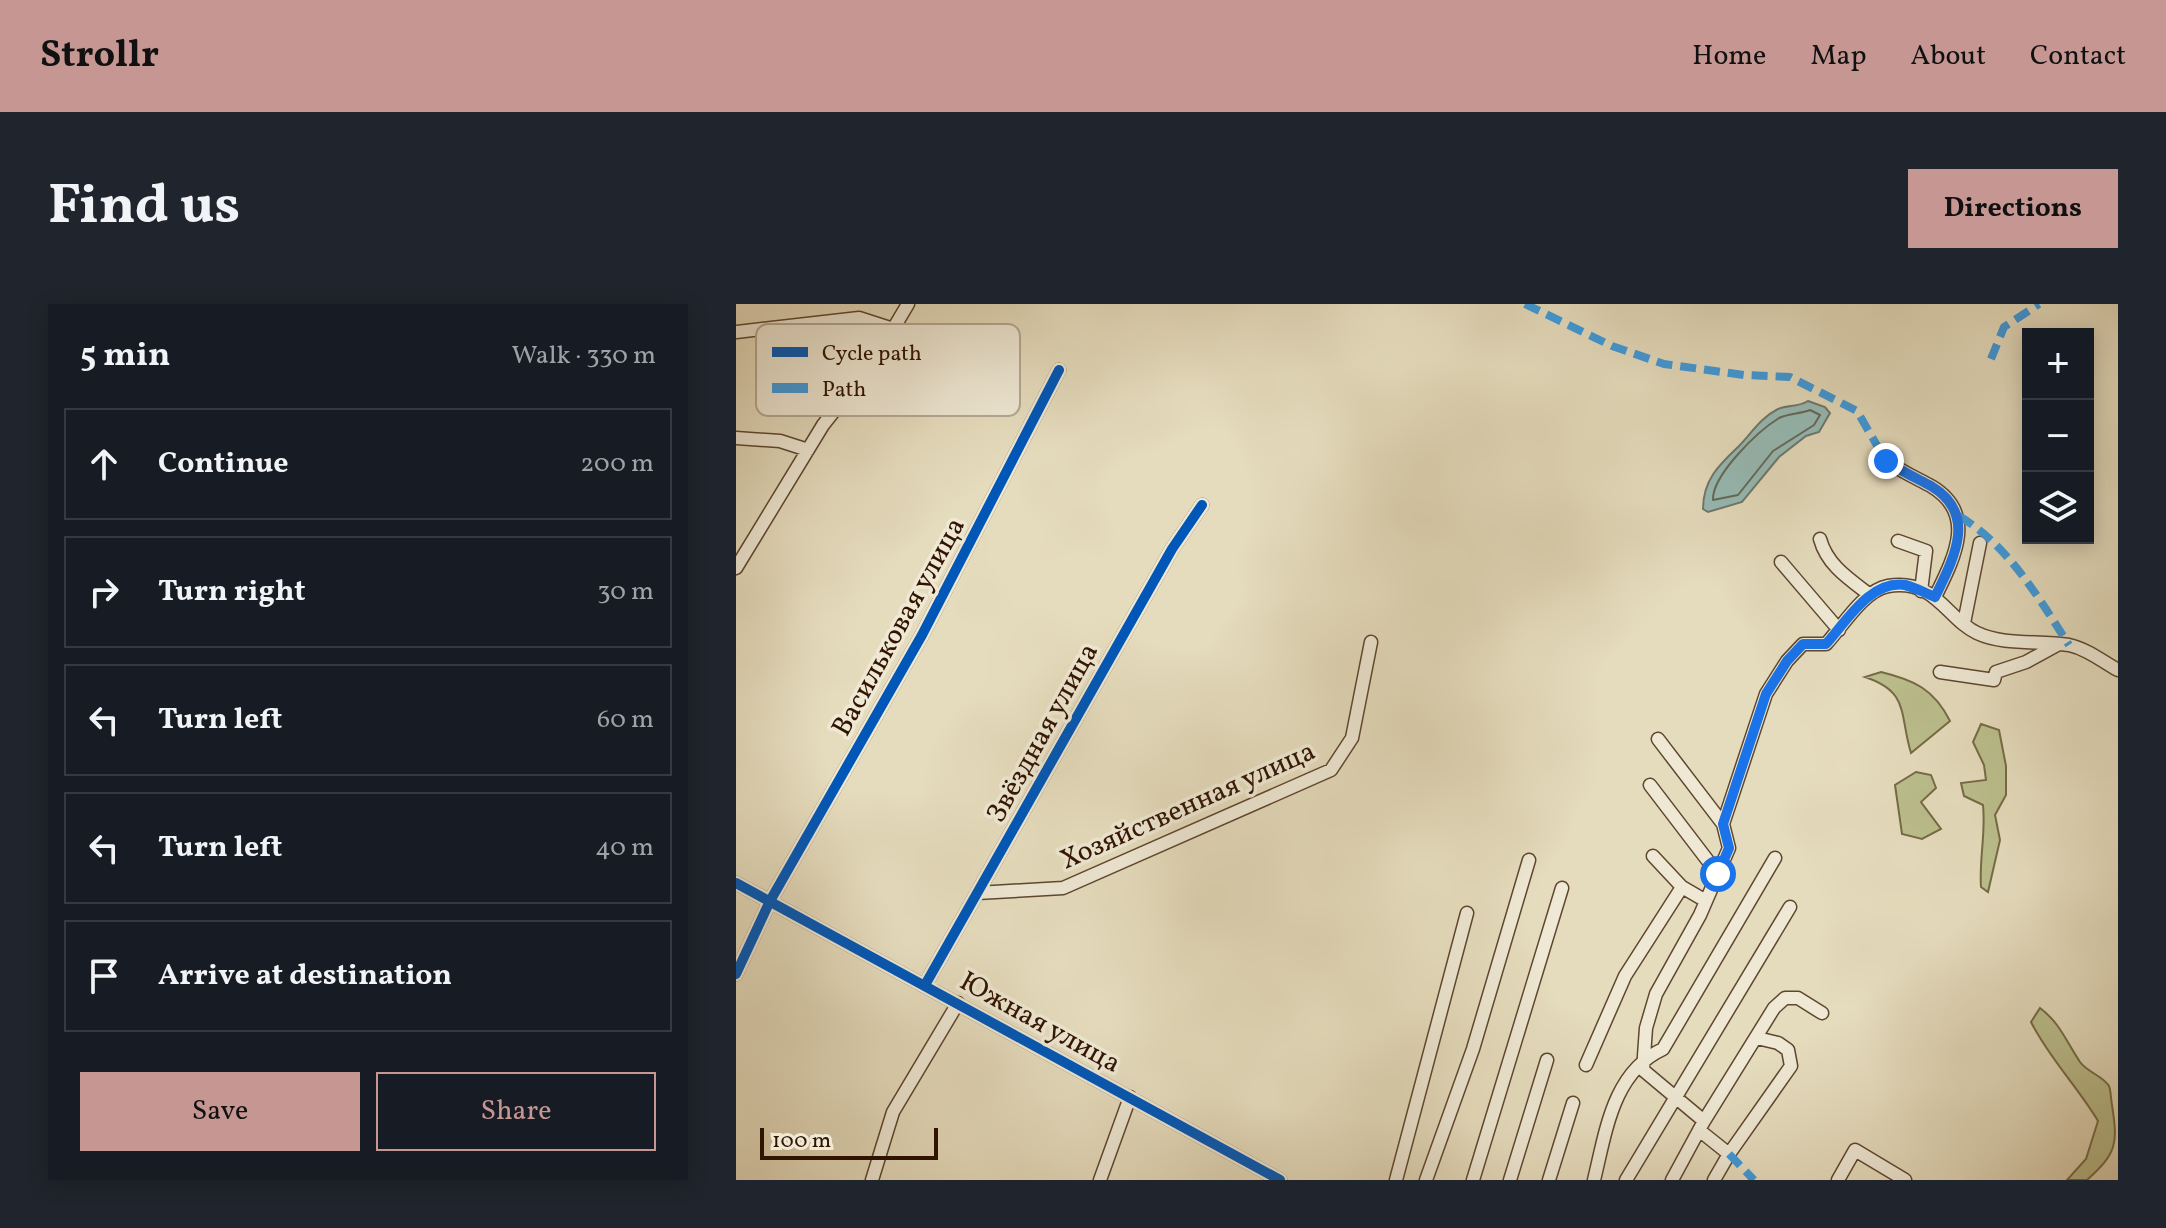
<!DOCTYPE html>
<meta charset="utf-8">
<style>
:root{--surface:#171b24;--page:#20242c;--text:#f1f3f6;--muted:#9ea1a6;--line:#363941;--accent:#c59692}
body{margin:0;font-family:Vollkorn,serif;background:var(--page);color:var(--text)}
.controls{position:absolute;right:24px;top:24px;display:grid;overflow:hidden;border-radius:0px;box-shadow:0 4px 20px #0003}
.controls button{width:72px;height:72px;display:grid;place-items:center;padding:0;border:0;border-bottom:2px solid var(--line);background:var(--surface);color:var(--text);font:40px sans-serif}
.scale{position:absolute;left:24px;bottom:20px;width:178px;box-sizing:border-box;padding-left:8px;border:4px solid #311400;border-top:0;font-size:22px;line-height:28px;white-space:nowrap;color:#311400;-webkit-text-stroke:6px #eee8d4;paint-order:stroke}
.stop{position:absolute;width:24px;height:24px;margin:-18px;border:6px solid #1a73e8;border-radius:50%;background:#fff}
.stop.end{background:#1a73e8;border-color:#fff;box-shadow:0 2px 8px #0008}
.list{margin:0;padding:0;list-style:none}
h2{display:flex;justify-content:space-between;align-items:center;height:104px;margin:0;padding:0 32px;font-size:34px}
h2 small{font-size:26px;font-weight:400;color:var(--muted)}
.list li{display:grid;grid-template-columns:52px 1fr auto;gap:24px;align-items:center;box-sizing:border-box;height:112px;margin:0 16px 16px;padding:0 16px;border:2px solid var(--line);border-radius:0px}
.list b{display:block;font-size:30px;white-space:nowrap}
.list em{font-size:26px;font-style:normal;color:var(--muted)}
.actions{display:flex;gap:16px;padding:24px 32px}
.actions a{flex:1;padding:18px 0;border:2px solid var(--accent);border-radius:0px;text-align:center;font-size:28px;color:var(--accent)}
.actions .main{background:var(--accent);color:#111}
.icon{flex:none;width:44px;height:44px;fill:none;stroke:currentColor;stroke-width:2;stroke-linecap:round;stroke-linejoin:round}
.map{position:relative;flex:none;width:1382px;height:876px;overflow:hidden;border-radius:0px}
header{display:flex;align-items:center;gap:48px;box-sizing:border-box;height:112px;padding:0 40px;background:var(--accent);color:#111}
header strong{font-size:38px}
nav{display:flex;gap:44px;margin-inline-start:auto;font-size:28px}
.intro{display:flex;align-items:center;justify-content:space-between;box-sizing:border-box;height:192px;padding:0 48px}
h1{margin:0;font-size:56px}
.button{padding:20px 36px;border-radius:0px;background:var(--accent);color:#111;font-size:28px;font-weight:700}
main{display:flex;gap:48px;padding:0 48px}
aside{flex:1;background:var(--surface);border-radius:0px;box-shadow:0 4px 20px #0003}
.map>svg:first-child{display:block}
</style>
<header>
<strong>Strollr</strong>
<nav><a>Home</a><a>Map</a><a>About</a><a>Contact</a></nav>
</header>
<div class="intro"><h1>Find us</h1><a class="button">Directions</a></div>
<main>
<aside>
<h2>5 min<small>Walk · 330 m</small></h2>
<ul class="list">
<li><svg class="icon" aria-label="ahead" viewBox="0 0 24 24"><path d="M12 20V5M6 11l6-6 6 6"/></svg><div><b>Continue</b></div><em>200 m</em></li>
<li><svg class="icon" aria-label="right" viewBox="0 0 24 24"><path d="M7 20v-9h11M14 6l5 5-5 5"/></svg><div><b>Turn right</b></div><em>30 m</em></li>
<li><svg class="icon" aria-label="left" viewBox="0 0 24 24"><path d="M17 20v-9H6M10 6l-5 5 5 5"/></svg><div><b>Turn left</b></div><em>60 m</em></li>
<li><svg class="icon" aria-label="left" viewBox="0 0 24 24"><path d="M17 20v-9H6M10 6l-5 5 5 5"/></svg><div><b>Turn left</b></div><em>40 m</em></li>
<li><svg class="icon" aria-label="arrive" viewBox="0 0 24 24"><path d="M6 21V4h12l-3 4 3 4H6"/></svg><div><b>Arrive at destination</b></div></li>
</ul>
<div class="actions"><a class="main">Save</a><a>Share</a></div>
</aside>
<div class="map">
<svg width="1382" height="876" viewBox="0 0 1382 876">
<rect width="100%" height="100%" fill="#e5dcbd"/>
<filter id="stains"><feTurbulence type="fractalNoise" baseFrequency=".0025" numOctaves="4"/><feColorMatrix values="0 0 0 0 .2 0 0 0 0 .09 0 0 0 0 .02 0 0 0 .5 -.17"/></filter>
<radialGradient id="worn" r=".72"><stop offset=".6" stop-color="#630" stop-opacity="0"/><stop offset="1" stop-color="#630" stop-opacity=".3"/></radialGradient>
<!-- green -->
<path fill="#bbbf8d" stroke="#766a46" stroke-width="2" d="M1145,368C1178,376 1198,385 1214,417L1175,449C1163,410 1174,388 1129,373Z
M1245,420L1263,426L1270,462V491L1259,511L1264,536L1252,588L1245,583C1243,555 1250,529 1247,501L1228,492L1225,479L1250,476L1248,461L1237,438Z
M1180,468L1195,471L1200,484L1185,498L1205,525L1186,535L1166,530L1159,481Z
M1304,704C1324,719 1330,737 1344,758C1351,768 1367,772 1373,782C1375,787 1375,796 1376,801C1382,840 1381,849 1351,876H1331L1350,855L1362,817C1341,782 1313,754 1295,718Z"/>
<!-- water -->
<path fill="#96bbb5" stroke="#6e786d" stroke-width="2" d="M1072,97L1089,103L1094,109L1083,128L1070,132L1043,153L1006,198L972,208L967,205C967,176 983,161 1002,143C1015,130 1024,114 1042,105C1052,101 1063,103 1072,97Z"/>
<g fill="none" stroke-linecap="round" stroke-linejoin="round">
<!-- shore -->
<path stroke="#64685a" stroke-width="2" d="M1074,106L1084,111L1078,121L1037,147L1002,191L977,196C976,171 1022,127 1043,114C1053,109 1064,110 1074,106Z"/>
<defs>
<path id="minor" d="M0,28L123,14L157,25
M0,134L44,137L72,146
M1150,157C1165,167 1180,174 1195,182C1242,210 1218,254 1199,293
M1084,235C1091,261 1113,275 1134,291
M1162,237L1190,247L1185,287
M1045,258L1103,326
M0,264L87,121L140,54L172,0
M1228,319L1244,239
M1204,368L1258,376L1260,368L1290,358L1323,340
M922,435L987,520
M914,481L982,570
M917,552L946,583L970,597
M0,579L544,876
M241,589L327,584L595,466L616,434L635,338
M0,670L34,597L186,331L323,66
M189,681L436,245L466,201
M850,761L889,672L946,583
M968,817L907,766L910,724L920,690L964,611L993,544L987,520L1030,390L1051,357L1067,340H1090C1106,323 1128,286 1152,282C1199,274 1211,315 1241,329C1269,342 1303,336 1333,341C1351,345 1366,357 1382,366
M963,826L993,850L978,876
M993,850L1055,762L1052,746L1042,739L1021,734
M136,876L157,808L222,699
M364,876L394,793
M660,876L731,609
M690,876L737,745L793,556
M737,876L826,584
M774,876L811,756
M813,876L837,799
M858,876C870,827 877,768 927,745L1039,554
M890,876L1054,603
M936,876L968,817L1038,704L1049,694H1062L1086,709
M1102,876L1119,846L1169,876"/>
</defs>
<!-- minor casing -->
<use href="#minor" stroke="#5e462f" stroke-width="15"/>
<!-- minor -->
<use href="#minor" stroke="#eee8d4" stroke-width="12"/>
<!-- quiet -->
<path stroke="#3e9adc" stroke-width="8" stroke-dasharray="16 8" stroke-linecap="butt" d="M789,0L876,42L928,60L1008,71L1054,73L1121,107L1150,157
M1255,55L1268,23L1303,0
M1223,212C1273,242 1302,293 1333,341
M993,850L1018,876"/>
<defs>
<path id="cycleway" d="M0,579L544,876
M0,670L34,597L186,331L323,66
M189,681L436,245L466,201"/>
</defs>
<!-- cycleway casing -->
<use href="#cycleway" stroke="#eee8d4" stroke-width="15"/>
<!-- cycleway -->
<use href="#cycleway" stroke="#0057b8" stroke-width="10"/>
</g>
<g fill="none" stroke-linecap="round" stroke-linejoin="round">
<!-- route -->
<path stroke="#1a73e8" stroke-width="10" d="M982,570L993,544L987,520L1030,390L1051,357L1067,340H1090C1110,318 1134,276 1169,281C1178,283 1189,289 1199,293C1218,254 1242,210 1195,182C1180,174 1165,167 1150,157"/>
</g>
<g text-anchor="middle" stroke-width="7" stroke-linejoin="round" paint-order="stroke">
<!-- street labels -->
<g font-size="28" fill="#311400" stroke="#eee8d4">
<text transform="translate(161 322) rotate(-61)" y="10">Васильковая улица</text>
<text transform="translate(305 428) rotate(-61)" y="10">Звёздная улица</text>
<text transform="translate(451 500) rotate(-24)" y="10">Хозяйственная улица</text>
<text transform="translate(305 717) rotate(29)" y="10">Южная улица</text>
</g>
</g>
<!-- legend -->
<rect x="20" y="20" width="264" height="92" rx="12" fill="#eee8d4" stroke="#b5a894" stroke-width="2"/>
<rect x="36" y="43" width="36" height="10" fill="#0057b8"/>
<rect x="36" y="79" width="36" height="10" fill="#3e9adc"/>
<g font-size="22" fill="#311400">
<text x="86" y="56">Cycle path</text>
<text x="86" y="92">Path</text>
</g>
<rect width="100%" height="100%" filter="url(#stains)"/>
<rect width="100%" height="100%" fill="url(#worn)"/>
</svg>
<div class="controls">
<button>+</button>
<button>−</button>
<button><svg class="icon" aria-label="layers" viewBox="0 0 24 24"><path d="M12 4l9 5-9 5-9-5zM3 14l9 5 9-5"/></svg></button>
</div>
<div class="scale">100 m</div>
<div class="stop" style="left:982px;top:570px"></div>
<div class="stop end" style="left:1150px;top:157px"></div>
</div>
</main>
